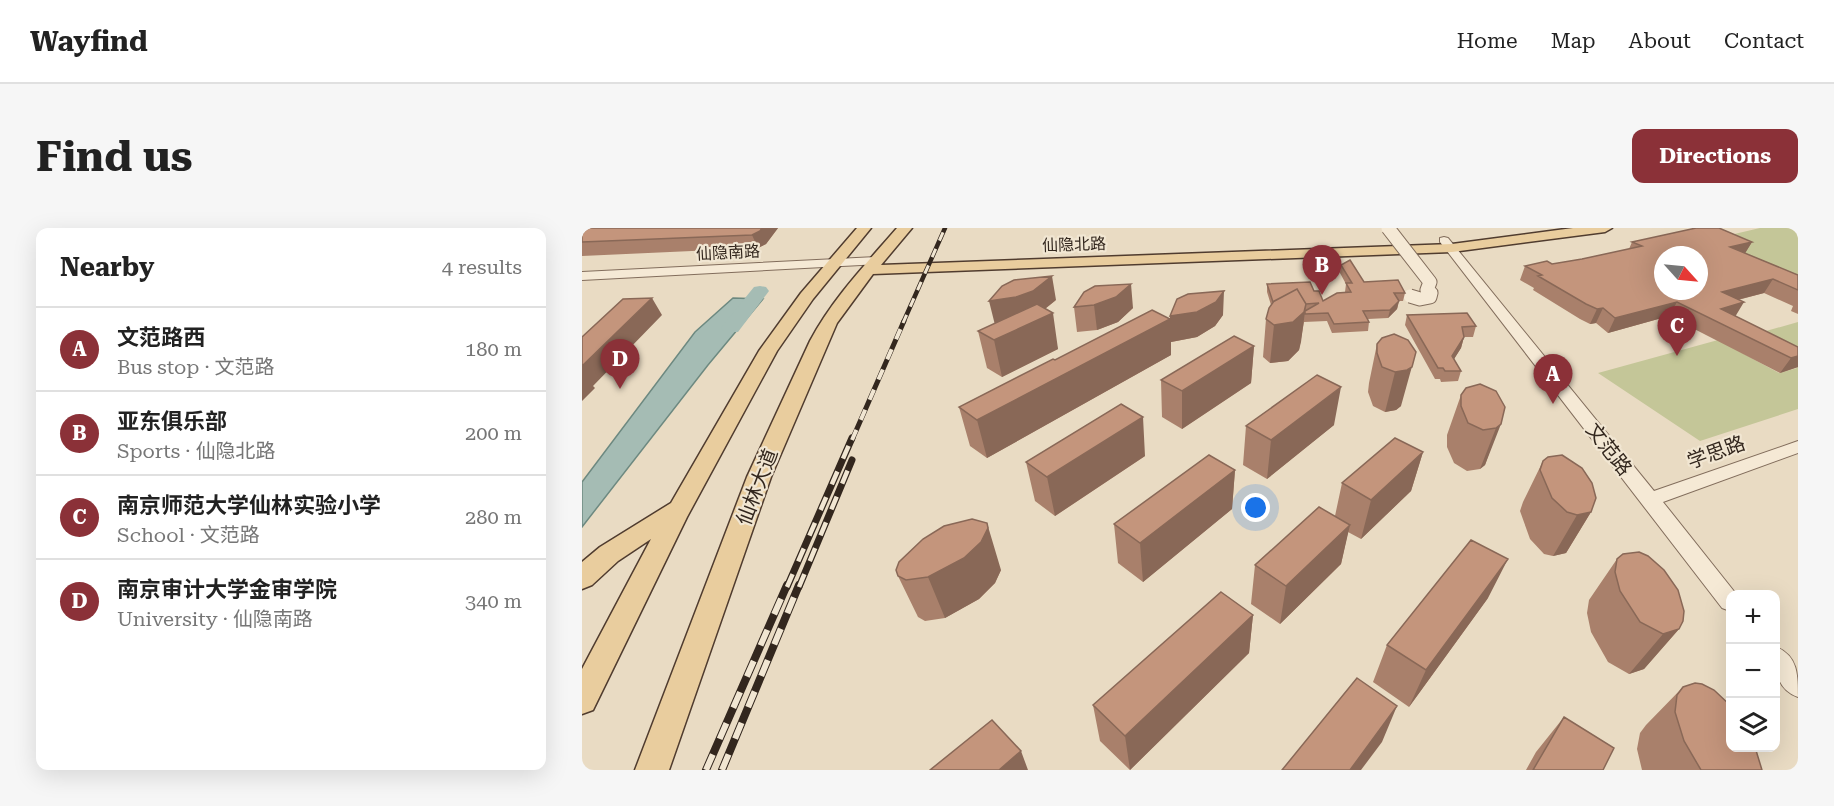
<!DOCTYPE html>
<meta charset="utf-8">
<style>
:root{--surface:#fff;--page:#f6f6f6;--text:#222;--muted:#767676;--line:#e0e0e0;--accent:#8b3138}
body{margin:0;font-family:"Roboto Serif","Noto Sans SC",serif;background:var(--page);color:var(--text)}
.controls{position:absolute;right:18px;bottom:18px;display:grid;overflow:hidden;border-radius:12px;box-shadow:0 6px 24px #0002}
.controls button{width:54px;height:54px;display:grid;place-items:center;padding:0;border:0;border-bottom:2px solid var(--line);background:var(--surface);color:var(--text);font:30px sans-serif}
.compass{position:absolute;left:1072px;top:18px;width:54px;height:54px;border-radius:50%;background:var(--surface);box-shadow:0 6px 24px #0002;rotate:117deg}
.you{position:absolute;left:674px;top:280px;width:21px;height:21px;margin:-15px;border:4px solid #fff;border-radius:50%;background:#1a73e8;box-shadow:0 0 0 9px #1a73e833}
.badge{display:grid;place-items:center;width:39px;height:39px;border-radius:50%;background:var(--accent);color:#fff;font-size:20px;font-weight:700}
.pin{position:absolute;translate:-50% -50px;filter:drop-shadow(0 2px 3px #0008)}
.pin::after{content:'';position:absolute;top:32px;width:21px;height:18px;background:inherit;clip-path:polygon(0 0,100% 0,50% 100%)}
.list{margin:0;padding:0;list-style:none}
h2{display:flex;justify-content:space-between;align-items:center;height:78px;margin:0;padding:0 24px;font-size:26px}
h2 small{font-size:20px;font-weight:400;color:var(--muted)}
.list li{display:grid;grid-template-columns:39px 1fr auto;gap:18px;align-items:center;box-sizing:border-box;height:84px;padding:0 24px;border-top:2px solid var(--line)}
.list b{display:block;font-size:22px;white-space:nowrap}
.list p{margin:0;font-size:20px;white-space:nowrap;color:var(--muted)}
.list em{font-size:20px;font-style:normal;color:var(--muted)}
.icon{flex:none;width:33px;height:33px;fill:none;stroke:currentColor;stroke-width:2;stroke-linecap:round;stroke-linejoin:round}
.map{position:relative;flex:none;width:1216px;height:542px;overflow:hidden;border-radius:12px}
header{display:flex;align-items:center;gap:36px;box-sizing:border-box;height:84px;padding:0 30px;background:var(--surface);border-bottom:2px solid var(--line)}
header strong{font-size:28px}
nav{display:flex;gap:33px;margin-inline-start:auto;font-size:21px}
.intro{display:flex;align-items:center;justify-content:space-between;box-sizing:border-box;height:144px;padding:0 36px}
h1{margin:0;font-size:42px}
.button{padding:15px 27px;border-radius:12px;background:var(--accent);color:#fff;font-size:21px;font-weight:700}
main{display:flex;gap:36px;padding:0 36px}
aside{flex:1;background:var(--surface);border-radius:12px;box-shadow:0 6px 24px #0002}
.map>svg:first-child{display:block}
</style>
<header>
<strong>Wayfind</strong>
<nav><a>Home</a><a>Map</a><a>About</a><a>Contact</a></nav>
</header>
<div class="intro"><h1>Find us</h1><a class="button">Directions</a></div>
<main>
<aside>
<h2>Nearby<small>4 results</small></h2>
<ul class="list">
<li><span class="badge">A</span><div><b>文范路西</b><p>Bus stop · 文范路</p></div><em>180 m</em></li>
<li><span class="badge">B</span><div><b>亚东俱乐部</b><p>Sports · 仙隐北路</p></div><em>200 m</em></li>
<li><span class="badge">C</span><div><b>南京师范大学仙林实验小学</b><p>School · 文范路</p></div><em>280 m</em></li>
<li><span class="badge">D</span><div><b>南京审计大学金审学院</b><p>University · 仙隐南路</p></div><em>340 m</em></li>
</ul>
</aside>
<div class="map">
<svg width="1216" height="542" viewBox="0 0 1216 542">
<rect width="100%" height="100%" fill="#e9dbc3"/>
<!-- green -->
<path fill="#c4c698" d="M1178,0H1216V47L1197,41L1131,11Z
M1216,94V119L1184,103Z
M1136,112L1197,145L1215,140L1216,122V181L1118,213L1016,145Z"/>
<!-- water -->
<path fill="#a5bcb4" stroke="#6d8980" stroke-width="1.5" d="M151,70L181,71L126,137L0,299V254L113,104Z"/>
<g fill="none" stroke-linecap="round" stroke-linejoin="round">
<!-- river -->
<path fill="#a5bcb4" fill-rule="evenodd" d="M178,58L184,59L187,63L156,104H142L139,100L142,96L172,59Z"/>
<defs>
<path id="minor" d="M862,9L866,10L1072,263L1216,213V225L1081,274L1155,367H1148V383L1140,380L858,14V10Z
M294,29L298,30L300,33L298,36L0,52V44Z
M1194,419C1216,428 1216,447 1216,469C1194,461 1192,440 1194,419Z"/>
<path id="major" d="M275,0H289L231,71L195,123L105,289L11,482L0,486V441L69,311L36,333L10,357L0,361V334L18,319L89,275L177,123L219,65Z
M315,0H330L299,37L870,16L991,0H1030L1023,4L870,24L291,46L255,95L189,249L87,542H53L165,249L228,113C251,70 284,36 315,0Z"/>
</defs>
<!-- minor casing -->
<use href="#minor" stroke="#826d5c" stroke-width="2"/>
<!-- major casing -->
<use href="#major" stroke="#503c2f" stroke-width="3"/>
<!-- minor -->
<use href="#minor" fill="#f5e9d5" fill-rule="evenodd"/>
<!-- major -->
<use href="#major" fill="#e9cd9e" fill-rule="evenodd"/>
<defs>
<path id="rail-far3" d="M321,95L363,0"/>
<path id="rail-far2" d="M270,212L322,93"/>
<path id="rail-far1" d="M205,359L270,210
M217,359L270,232"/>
<path id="rail" d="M124,542L205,357
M140,542L217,357"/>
</defs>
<!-- rail-far3 casing -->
<use href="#rail-far3" stroke="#33271e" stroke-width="4.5"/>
<!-- rail-far2 casing -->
<use href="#rail-far2" stroke="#33271e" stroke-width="5"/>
<!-- rail-far1 casing -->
<use href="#rail-far1" stroke="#33271e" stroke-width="7"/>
<!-- rail casing -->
<use href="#rail" stroke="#33271e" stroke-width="8"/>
<!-- rail-far3 -->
<use href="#rail-far3" stroke="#f1e6d2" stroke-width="3" stroke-dasharray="9" stroke-linecap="butt"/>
<!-- rail-far2 -->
<use href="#rail-far2" stroke="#f1e6d2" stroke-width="4" stroke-dasharray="11" stroke-linecap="butt"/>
<!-- rail-far1 -->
<use href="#rail-far1" stroke="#f1e6d2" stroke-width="4.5" stroke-dasharray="14" stroke-linecap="butt"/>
<!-- rail -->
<use href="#rail" stroke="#f1e6d2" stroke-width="6" stroke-dasharray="17" stroke-linecap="butt"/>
<defs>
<path id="minor-bridge" d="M806,0L848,54L845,62L849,65L848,69L838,71L828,68"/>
</defs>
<!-- minor-bridge casing -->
<use href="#minor-bridge" stroke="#826d5c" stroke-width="15" stroke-linecap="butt"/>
<!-- minor-bridge -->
<use href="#minor-bridge" stroke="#f5e9d5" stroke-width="13"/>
</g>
<!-- wall -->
<path fill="#a9806b" d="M0,0H196L184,16L176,20L0,28Z
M1050,14H1170L1163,25L1216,47V86L1209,83L1211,78L1182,65L1156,72L1153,88L1216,119V139L1198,145L1087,88L1026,105L1014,95L1008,96L998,91L951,62L952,60L938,52L943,38L970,36L1000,31L1047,21Z
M759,37L782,54L823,65L821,73H817L815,81L806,90L786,91L787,94L786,103L750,105L745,93L722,94L717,122L706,133L688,135L681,129L684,91L689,77L685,64V56L732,63L741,73L763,64L764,56L758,45Z
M502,64L551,80L536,94L515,102L495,104L492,79Z
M474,72L463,81L476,121L420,149L405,140L396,103Z
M641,87L633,98L615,109L589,114V127L405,230L388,218L377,179L473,132L588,91Z
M825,87L894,98L891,109H882L879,120L872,131L879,143L876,153L859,154L858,151H853L823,97Z
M812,106L819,178L814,182L803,184L791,178L786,164L787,155L795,116Z
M672,118L669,155L600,201L580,189L579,152Z
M879,167L923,179L903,237L898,241L885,243L872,235L865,219V207Z
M752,197L685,251L661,237L664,198Z
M841,224L829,263L779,311L766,304L759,336L698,396L669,376L673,337L753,288L760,255Z
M563,228L473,288L453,273L444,234Z
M961,233L1009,284L984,325L971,328L962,326L948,311L938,283L941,274Z
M653,242L650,281L561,354L536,335L532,296Z
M1035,331L1097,401L1062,441L1047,446L1026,434L1009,404L1005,385L1007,372Z
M419,342L413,355L397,371L363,390L343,393L336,389L316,348Z
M906,370L827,479L791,454L805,417Z
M671,387L667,425L548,542L518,513L511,477Z
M1101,459L1180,542H1060L1055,521L1058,505L1064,497Z
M982,489L1021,542H944L954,524Z"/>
<!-- shaded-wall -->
<path fill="#896857" d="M180,0H196L184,16L176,20L170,7Z
M1170,14L1162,27L1148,19Z
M470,48L474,72L455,87L413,97L407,73Z
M1191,51L1182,65L1131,78L1140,64Z
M549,56L551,80L536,94L515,102L512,77Z
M642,63L641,87L633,98L615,109L589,114V127L405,230L395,192L588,91V88Z
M70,70L80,87L11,158L13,160L0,173V138Z
M817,73L815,81L806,90L808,82Z
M1095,74L1087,88L1026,105L1033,90Z
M1162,74L1153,89L1139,81Z
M724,76L719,114L717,122L706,133L688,135L692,97Z
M1021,80L1014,95L1008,96L1015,81Z
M471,85L476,121L420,149L412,112Z
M882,109L879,120L867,139L870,128Z
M672,118L669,155L600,201V163Z
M834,124L819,178L814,182L803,184L813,144Z
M1216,128V139L1198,145L1209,130Z
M759,159L752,197L685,251L689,212Z
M561,189L563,228L473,288L465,249Z
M919,196L903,237L898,241L914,200Z
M841,224L829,263L779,311L789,272Z
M653,242L650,281L561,354L558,315Z
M1009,284L984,325L971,328L995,287Z
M405,295L419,342L413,355L397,371L363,390L346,349Z
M768,297L759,336L698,396L704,358Z
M926,331L906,370L827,479L844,442Z
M671,387L667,425L548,542L543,508Z
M1097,401L1062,441L1047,446L1081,406Z
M815,478L800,514L779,542H768Z
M439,523L446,542H417Z"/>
<!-- building -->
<path fill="#c4957c" stroke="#896857" stroke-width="1.5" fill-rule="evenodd" d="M0,0H180L178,3L170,7L0,14Z
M1114,0H1137L1170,14L1148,19L1216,47V62L1191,51L1140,64L1162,74L1139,81L1216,119V128L1209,130L1095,74L1033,90L1021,80L1015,81L1004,76L956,48L960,47L943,38L965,33L970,36L1000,31L1060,18L1050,14ZM1081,27H1117V63H1081Z
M768,32L782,54L816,52L823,65H812L817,73L808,82L781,83L787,94L752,96L746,85L723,86V83L737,75L724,76L715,61L691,74L685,56L728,54L732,63H737L741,73L755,65L769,64L764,55H770L759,37Z
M470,48L451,63L434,69L407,73L420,58L432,52Z
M549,56L534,69L512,77L492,79L502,64L513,58Z
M715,61L724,76L722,84L711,94L692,97L684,91L687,80L692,73Z
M642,63L634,74L615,84L588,88L595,71L606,66Z
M70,70L0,138V109L41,71Z
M455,76L471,85L412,112L396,103Z
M570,82L588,91L395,192L377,179L471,131L473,132Z
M885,85L894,98L880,99L882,109L870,128L879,143H863L861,140H856L825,87Z
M812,106L826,112L834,124L830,139L825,142L813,144L800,139L795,125V116L800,110Z
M652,108L672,118L600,163L579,152Z
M735,147L759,159L689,212L664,198Z
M898,156L914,163L923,179L919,196L914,200L901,202L886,195L879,178V167L884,160Z
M539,176L561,189L465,249L444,234Z
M813,210L841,224L789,272L760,255Z
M627,227L653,242L558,315L532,296Z
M980,227L1000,240L1010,255L1014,270L1009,284L995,287L985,284L970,270L958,242L961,233L966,229Z
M737,279L768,297L704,358L673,337Z
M390,291L405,295L406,300L399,314L382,330L346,349L324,352L316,348L314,342L317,334L341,311L362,298Z
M889,312L926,331L844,442L805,417Z
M1057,324L1066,328L1082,342L1096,362L1102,383L1101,393L1097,401L1081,406L1058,394L1038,363L1033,344L1035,331L1041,326Z
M639,364L671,387L543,508L511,477Z
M775,450L815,478L768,542H700Z
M1113,455L1120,456L1132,462L1149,478V519H1173L1180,542H1119L1102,513L1093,484L1095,467L1101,459Z
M982,489L1032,520L1021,542H951Z
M410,492L439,523L417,542H348Z"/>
<g text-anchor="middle" stroke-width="4.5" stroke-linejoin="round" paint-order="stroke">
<!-- far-street labels -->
<g font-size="16" fill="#33271e" stroke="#f1e6d2">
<text transform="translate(492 16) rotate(-2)" y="6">仙隐北路</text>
<text transform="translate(146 24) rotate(-3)" y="6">仙隐南路</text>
</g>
<!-- street labels -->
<g font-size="20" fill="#33271e" stroke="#f1e6d2">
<text transform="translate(1027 221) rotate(52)" y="7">文范路</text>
<text transform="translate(1134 224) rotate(-20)" y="7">学思路</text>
<text transform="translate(175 259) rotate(-69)" y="7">仙林大道</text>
</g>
</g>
</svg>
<div class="controls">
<button>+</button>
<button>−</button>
<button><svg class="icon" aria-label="layers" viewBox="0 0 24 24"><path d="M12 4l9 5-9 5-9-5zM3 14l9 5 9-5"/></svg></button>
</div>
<svg class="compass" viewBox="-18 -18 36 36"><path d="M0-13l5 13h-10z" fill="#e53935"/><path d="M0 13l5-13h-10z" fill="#767676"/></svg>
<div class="you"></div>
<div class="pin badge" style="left:971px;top:176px">A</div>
<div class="pin badge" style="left:740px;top:67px">B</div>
<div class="pin badge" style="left:1095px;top:128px">C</div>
<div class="pin badge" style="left:38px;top:161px">D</div>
</div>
</main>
